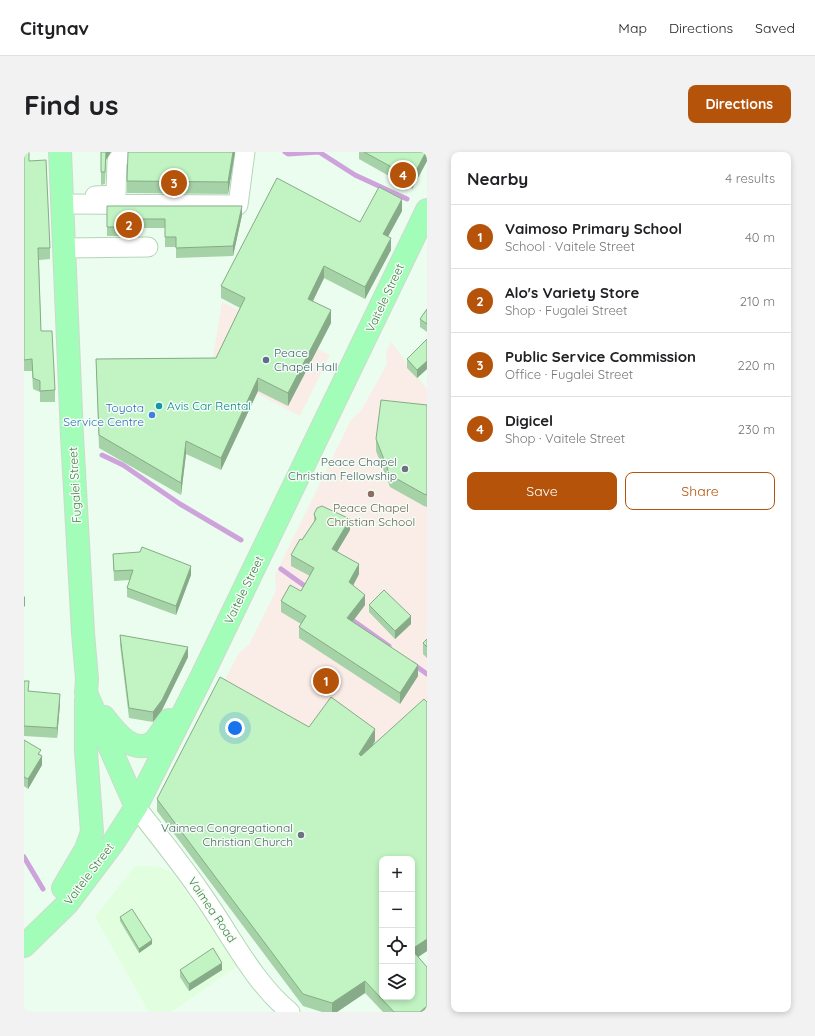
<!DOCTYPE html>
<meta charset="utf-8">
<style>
:root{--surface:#fff;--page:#f2f2f2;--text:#202124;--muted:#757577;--line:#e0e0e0;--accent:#b45309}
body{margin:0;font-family:Quicksand,sans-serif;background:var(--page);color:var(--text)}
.controls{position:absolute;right:12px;bottom:12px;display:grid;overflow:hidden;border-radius:8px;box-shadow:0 2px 6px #0003}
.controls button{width:36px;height:36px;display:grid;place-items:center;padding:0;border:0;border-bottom:1px solid var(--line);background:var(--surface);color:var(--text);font:20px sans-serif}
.you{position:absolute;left:211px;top:576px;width:14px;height:14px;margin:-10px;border:3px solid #fff;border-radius:50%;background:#1a73e8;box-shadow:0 0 0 6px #1a73e833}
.badge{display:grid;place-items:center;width:26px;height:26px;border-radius:50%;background:var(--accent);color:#fff;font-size:13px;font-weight:700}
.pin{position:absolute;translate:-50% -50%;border:2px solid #fff;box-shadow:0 1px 4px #0006}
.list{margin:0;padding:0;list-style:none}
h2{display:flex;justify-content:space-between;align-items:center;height:52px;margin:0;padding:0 16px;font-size:17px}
h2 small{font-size:13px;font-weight:400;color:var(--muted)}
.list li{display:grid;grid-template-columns:26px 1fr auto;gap:12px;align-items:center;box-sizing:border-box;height:64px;padding:0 16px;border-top:1px solid var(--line)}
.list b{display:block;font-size:15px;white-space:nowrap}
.list p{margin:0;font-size:13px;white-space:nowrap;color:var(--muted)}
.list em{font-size:13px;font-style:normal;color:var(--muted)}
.actions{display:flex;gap:8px;padding:12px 16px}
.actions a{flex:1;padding:9px 0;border:1px solid var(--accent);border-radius:8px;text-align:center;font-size:14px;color:var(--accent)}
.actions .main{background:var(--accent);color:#fff}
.icon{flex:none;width:22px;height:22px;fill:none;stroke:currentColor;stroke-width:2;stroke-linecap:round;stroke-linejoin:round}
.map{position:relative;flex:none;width:403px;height:860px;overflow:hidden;border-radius:8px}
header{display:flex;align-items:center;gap:24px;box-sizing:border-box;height:56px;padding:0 20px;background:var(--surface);border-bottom:1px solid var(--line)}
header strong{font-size:19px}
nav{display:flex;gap:22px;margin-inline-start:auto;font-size:14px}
.intro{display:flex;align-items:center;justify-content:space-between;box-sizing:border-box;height:96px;padding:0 24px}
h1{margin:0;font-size:28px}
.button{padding:10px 18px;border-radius:8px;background:var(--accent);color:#fff;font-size:14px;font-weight:700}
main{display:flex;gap:24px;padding:0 24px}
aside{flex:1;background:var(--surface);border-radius:8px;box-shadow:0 2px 6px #0003}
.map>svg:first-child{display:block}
</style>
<header>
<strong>Citynav</strong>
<nav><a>Map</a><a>Directions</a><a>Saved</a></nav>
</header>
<div class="intro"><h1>Find us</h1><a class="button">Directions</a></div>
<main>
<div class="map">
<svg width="403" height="860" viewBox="0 0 403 860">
<rect width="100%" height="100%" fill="#ebfdef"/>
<!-- commercial -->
<path fill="#e1fedf" d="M111,714H133L149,721L214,814L147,860H125L71,765Z"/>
<!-- education -->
<path fill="#faece7" d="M198,150L306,203L276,264L187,218Z
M367,190L403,237V625L196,537L215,501L225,493L252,439L251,423L327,268L337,259L363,212L362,200Z"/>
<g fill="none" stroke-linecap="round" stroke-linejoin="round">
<!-- stream -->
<path stroke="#cea3db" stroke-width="5" d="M261,0L264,2L295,0L331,23L383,47
M78,303L99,313L156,352L217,388
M257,417L285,437
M324,465L365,494
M389,512L403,522
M0,705L19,737"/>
<defs>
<path id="minor" d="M71,44L92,43L93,9L100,0
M40,52L214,53L221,0
M41,96L124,95
M112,655C133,682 155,709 175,738C205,779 227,828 266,860"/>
<path id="major" d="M36,0L48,284L59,481L63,527L62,541L112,655
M80,565C90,578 108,603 128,591C134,587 140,575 145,568
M39,736L62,697L68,680L62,599V548
M0,794L43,752L89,691L112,655L177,526L403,58"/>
</defs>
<!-- minor casing -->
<use href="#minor" stroke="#b5d5b7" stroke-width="21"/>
<!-- major casing -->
<use href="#major" stroke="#cddacd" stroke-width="24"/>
<!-- minor -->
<use href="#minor" stroke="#fff" stroke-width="19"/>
<!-- major -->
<use href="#major" stroke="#a2fdb9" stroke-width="22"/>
</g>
<!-- wall -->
<path fill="#a6d2a7" d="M0,0L5,9L26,96V107L15,108L17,179L31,238V250H16V240L9,237L8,219H0Z
M77,0L82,8L81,32L77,33Z
M211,0L204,42L103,41V29Z
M335,0H403V9L388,37L335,7Z
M83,54L218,63L209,104L152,106V95H141V76H114V79H102V84H83Z
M378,59L364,84L367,98L341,147L300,126L289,149L307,171L264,254L234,239L197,318L162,302L157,343L75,296L72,207L192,206L216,156L197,146V134L336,70Z
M403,157V180L396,175V167Z
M403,187V217L393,226L383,216V207Z
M403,253V355L400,354L366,335L352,299V287Z
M290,362L326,378L313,400L335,422L329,434L341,453L328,470L394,524L376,552L275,486V475L277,472L257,460V449L277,439L286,424L267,414V403L290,370Z
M89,402L167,423L152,463L103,445V436L106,428L90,429Z
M345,453L387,472L371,487L345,460Z
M96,483L164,505L138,558L129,570L105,566L96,493Z
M403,487V506L399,502V491Z
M0,529L5,539L36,552L33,586L0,584Z
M403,550V799L394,805L403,860H359L341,841L313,860H298L279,854L133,659V647L285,575L351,589L349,593Z
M0,588L17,603L18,613L4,637L0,634Z
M96,765L128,792L115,801L96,769Z
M156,818H198L165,839L156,825Z"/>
<!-- shaded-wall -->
<path fill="#87ab88" d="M82,0H87L82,8L81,32Z
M209,0H211L204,42V30Z
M402,0L403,9L388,37V26Z
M378,47V59L359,94V82Z
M218,54V63L209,104V94Z
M367,86V98L341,147V135Z
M300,114V126L284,159V147Z
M307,158V171L264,254V241Z
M403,209V217L393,226V218Z
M234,226V239L197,318V306Z
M162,289V302L157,343V331Z
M326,367V378L308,408V397Z
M335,412V422L325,441V430Z
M167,414V423L152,463V454Z
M341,443V453L323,477V466Z
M1,444V454L0,455V445Z
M387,464V472L371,487V479Z
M164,495V505L138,558L129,570V560Z
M394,513V524L376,552V541Z
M36,542V552L33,586V576Z
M351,577V589L335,614V602Z
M18,604V613L4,637V627Z
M403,787V799L388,809V797Z
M128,788V792L115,801V797Z
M198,811V818L165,839V832Z
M341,829V841L313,860H308V851Z
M403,854V860H396Z"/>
<!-- building -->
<path fill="#c1f4c2" stroke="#87ab88" d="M0,0H5V9L22,8L26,96H14L17,179H28L31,238L16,239V229L9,226L8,207L0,208Z
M77,0H82L81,20H77Z
M104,0H209L204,30L103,29Z
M340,0H402L388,26Z
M253,26L336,70L355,35L378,47L359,82L367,86L341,135L300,114L284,147L307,158L264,241L234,226L197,306L162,289L157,331L75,283L72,207L192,206L221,146L197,134Z
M83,54H218L209,94L152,96V85H141V67H114V70L102,69V75H83Z
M403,157V172L396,167Z
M403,187V209L393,218L383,207Z
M357,248L403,253V343L400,342L366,323L352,287Z
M298,354L326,367L308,397L335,412L325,430L341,443L323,466L394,513L376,541L275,475L282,464L257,449L266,433L277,439L290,416L267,403L276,387L278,388L292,367L290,362L293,356Z
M118,395L167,414L152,454L103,436L109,418L90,419L89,402L116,400Z
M360,438L387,464L371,479L345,453Z
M96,483L164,495L138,548L129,560L105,556Z
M403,487V495L399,491Z
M196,525L285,575L307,545L351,577L335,602L337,604L400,547L403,550V787L388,797V707H358V845H388V798L403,815V854L396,860H370L341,829L308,851L279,842L133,647Z
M0,529H5L4,539L36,542L33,576L0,574Z
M0,588L17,598L14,602L18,604L4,627L0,625Z
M108,757L128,788L115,797L96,765Z
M189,796L198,811L165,832L156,818Z"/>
<!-- markers -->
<circle fill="#5c6f8a" stroke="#f2fff5" stroke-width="1.5" cx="242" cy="208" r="4"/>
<circle fill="#0f9aa8" stroke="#f2fff5" stroke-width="1.5" cx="135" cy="254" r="4"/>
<circle fill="#3f7fe0" stroke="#f2fff5" stroke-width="1.5" cx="128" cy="263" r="4"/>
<g fill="#6b7280" stroke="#f2fff5" stroke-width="1.5">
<circle cx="381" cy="317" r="4"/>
<circle cx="277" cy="683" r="4"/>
</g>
<circle fill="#8d6e63" stroke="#f2fff5" stroke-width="1.5" cx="347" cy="342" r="4"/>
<g text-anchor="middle" stroke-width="3" stroke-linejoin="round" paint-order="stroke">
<!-- street labels -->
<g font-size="12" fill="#4d7a4c" stroke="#f2fff5">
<text transform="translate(361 146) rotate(-65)" y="4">Vaitele Street</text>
<text transform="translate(51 333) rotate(-93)" y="4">Fugalei Street</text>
<text transform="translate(220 438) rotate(-64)" y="4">Vaitele Street</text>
<text transform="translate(65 722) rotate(-53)" y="4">Vaitele Street</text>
<text transform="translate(188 758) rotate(56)" y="4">Vaimea Road</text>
</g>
<!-- service labels -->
<g font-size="12" fill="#4e5e75" stroke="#f2fff5" text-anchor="start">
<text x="250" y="205">Peace<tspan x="250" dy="14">Chapel Hall</tspan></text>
</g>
<!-- culture labels -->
<g font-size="12" fill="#0d838f" stroke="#f2fff5" text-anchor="start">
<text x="143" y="258">Avis Car Rental</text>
</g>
<!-- shop labels -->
<g font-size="12" fill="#366cbe" stroke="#f2fff5" text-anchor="end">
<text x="120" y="260">Toyota<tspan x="120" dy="14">Service Centre</tspan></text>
</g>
<!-- worship labels -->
<g font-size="12" fill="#5b616d" stroke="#f2fff5" text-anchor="end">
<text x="373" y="314">Peace Chapel<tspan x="373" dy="14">Christian Fellowship</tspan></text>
<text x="269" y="680">Vaimea Congregational<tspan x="269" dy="14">Christian Church</tspan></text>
</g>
<!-- education labels -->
<g font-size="12" fill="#785e54" stroke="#f2fff5">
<text x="347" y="360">Peace Chapel<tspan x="347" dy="14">Christian School</tspan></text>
</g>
</g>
</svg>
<div class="controls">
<button>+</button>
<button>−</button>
<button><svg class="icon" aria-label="locate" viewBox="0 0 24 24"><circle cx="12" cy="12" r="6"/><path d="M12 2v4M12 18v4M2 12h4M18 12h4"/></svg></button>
<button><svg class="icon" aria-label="layers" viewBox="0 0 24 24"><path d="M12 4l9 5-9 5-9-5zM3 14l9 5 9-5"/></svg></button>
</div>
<div class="you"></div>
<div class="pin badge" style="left:302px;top:529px">1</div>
<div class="pin badge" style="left:105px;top:73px">2</div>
<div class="pin badge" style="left:150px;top:31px">3</div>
<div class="pin badge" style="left:379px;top:23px">4</div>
</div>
<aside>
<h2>Nearby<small>4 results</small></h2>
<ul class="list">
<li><span class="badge">1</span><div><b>Vaimoso Primary School</b><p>School · Vaitele Street</p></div><em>40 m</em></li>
<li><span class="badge">2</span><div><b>Alo's Variety Store</b><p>Shop · Fugalei Street</p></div><em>210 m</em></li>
<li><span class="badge">3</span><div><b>Public Service Commission</b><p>Office · Fugalei Street</p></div><em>220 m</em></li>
<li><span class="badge">4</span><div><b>Digicel</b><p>Shop · Vaitele Street</p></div><em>230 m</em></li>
</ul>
<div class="actions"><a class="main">Save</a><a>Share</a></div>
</aside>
</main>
